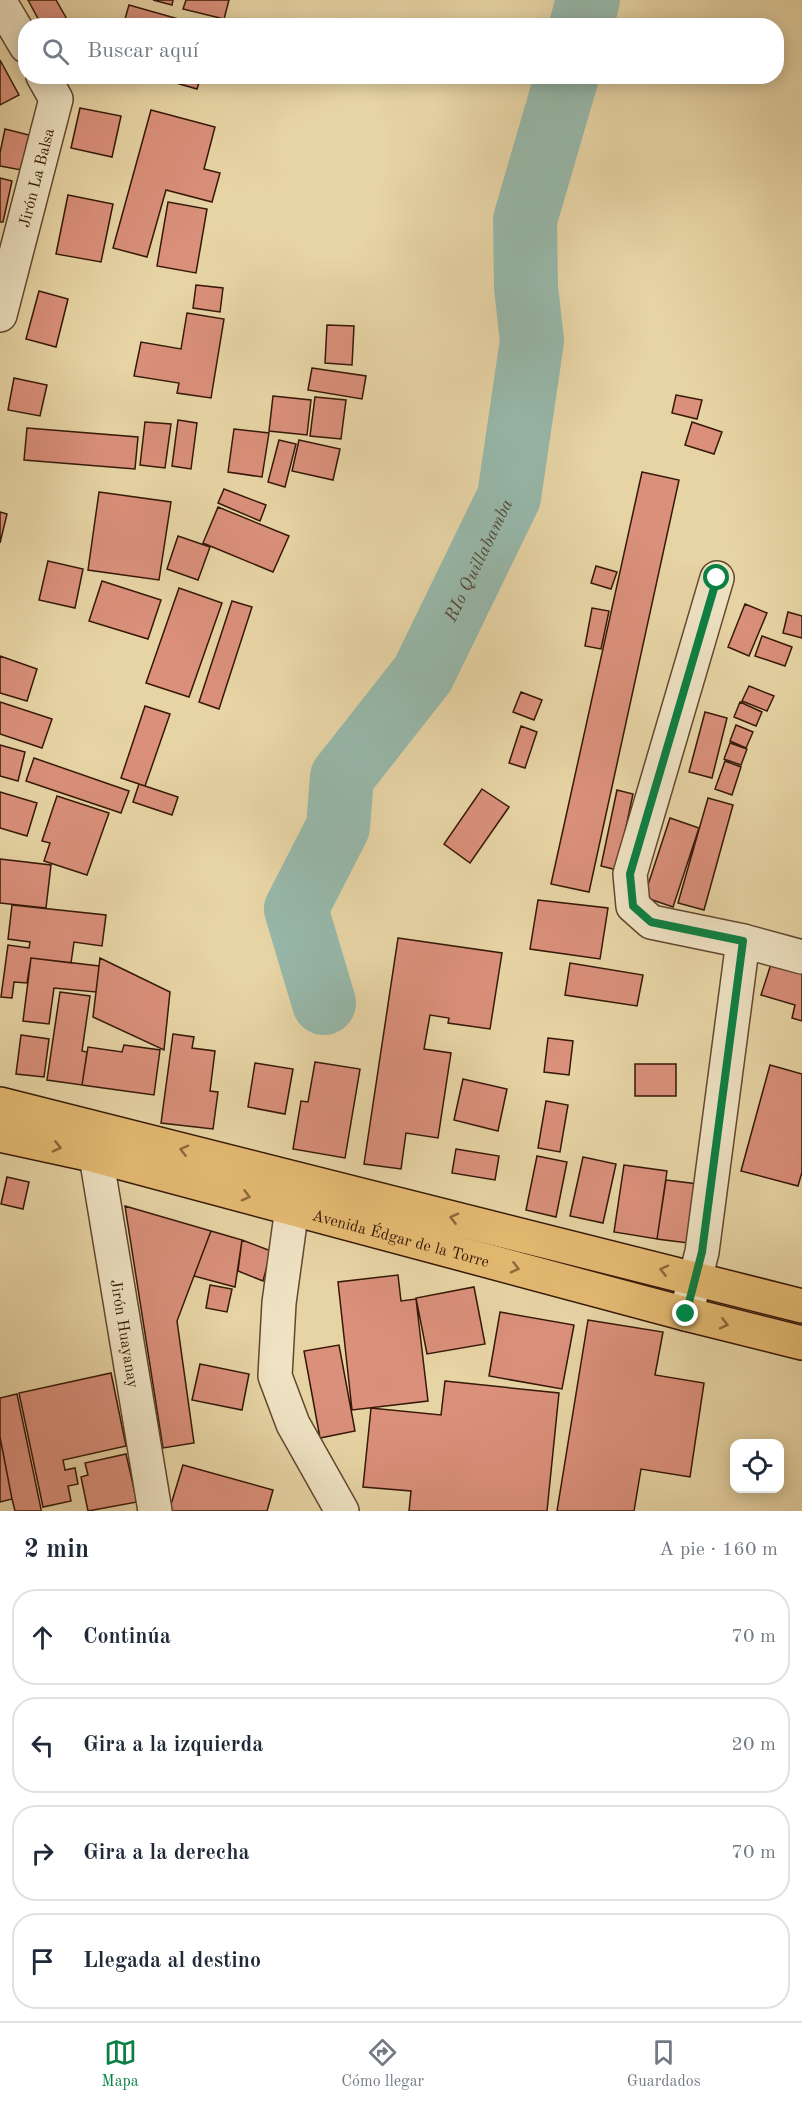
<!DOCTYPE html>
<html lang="es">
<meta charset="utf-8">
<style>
:root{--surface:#fff;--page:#f2f2f3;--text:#1f2937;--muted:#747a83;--line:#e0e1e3;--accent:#0b8043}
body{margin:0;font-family:"Old Standard TT",serif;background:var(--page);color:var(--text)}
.controls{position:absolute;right:18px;bottom:18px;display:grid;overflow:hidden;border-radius:12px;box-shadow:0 3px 15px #0003}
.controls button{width:54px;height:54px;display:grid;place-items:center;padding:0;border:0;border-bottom:2px solid var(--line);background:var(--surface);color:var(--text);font:30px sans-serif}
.stop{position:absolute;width:18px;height:18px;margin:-14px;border:4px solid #0b8043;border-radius:50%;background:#fff}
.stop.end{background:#0b8043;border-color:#fff;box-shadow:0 2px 6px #0008}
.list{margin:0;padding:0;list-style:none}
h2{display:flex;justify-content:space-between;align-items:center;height:78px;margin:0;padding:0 24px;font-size:26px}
h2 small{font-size:20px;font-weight:400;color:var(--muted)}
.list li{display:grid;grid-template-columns:39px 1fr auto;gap:18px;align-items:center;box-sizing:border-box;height:96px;margin:0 12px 12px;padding:0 12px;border:2px solid var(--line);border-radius:24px}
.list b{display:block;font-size:22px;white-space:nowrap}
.list em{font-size:20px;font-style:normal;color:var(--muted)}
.icon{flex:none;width:33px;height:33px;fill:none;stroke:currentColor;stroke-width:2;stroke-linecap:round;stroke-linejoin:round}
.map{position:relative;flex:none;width:802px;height:1511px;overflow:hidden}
.search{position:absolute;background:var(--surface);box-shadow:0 3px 15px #0003;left:18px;right:18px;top:18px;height:66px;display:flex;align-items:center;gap:15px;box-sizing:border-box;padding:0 21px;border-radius:24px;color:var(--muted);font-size:22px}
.sheet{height:510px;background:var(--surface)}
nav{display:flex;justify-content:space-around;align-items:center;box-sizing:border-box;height:84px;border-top:2px solid var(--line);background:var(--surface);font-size:16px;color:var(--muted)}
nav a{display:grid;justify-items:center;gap:3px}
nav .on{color:var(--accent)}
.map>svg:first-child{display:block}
</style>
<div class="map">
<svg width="802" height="1511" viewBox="0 0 802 1511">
<rect width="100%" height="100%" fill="#e7d4a5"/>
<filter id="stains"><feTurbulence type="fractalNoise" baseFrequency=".00333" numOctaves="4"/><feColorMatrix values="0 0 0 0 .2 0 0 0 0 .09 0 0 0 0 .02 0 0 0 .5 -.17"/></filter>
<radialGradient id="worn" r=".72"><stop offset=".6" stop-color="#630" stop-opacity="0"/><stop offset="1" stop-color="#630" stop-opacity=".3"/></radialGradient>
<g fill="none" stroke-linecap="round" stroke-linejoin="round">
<!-- river -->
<g stroke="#97b8aa" stroke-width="64">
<path d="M581,26L588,0"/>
<path id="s1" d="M324,1003L296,909L338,827L342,777L423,674L509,497L532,341L526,287L525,220L567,76"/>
</g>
</g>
<!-- building -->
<path fill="#da907b" stroke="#361807" stroke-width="1.5" d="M28,0H56L68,21L60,26H42Z
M153,0H173L172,5Z
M186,0H229L224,19L183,9Z
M129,5L203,26H123Z
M0,60L19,95L0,105Z
M152,76H201L197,89Z
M80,108L121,116L112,157L71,148Z
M151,110L215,127L204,169L220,173L212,202L166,190L147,257L113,248Z
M5,129L29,135L21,170L0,166V153Z
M0,178L12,181L3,222H0Z
M68,195L113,204L101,262L56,254Z
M168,202L207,209L196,273L157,266Z
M196,285L223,288L220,312L193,308Z
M39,291L68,299L56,347L26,339Z
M187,313L224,319L211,398L177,393L179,383L134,376L141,342L181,349Z
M327,325L354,326L352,365L325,363Z
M312,368L366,376L362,399L308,390Z
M14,378L47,385L40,416L8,410Z
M676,395L702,400L697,419L672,413Z
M273,396L311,400L307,435L269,431Z
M315,397L346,400L341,439L310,436Z
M178,420L197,423L191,469L172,466Z
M145,422L171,424L165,468L140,465Z
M692,422L722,432L714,454L685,445Z
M27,428L138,437L135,469L24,460Z
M234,429L269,433L262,477L228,472Z
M279,440L296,444L285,487L268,482Z
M299,440L340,449L333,480L292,471Z
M642,472L679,480L589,892L551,884Z
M224,489L266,505L260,521L218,503Z
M99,492L171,502L159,580L88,570Z
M218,507L289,536L273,572L203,543Z
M0,512L7,514L0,543Z
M178,536L210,547L198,580L167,569Z
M48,561L83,569L75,608L39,600Z
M596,566L617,572L611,589L591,583Z
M102,581L161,600L148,639L89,621Z
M179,588L222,603L189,697L146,683Z
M232,601L252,607L219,709L199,702Z
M745,604L767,613L749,656L728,647Z
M592,608L609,611L601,649L585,646Z
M788,612L802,616V638L783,633Z
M762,636L792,647L785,666L755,656Z
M0,656L37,669L27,701L0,693Z
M749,686L774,696L767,711L742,701Z
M521,692L542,700L534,720L513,712Z
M0,702L52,719L42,748L0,734Z
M740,702L762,712L756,726L734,717Z
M145,706L170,714L145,786L121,778Z
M705,712L727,718L712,778L689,772Z
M736,725L753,732L746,748L730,741Z
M521,726L537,732L525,768L509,763Z
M730,743L747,749L741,765L724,759Z
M0,745L25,752L18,781L0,776Z
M34,758L129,791L121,813L26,781Z
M725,761L741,767L732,795L715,789Z
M139,784L178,797L172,815L133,802Z
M482,789L509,807L470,863L444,844Z
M617,790L633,794L617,870L601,866Z
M0,792L37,803L27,836L0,828Z
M57,796L109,813L87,875L44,861L50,843L42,841Z
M708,798L733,805L704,910L678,903Z
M670,818L699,828L673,907L644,897Z
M0,859L51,865L46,908L0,903Z
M538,900L608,908L600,959L530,949Z
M12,905L106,915L102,946L74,942L71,963L31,958L27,983L14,982L12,998L1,997L8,945L29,948L30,942L8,939Z
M398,938L502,953L490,1029L448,1023L449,1018L430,1015L424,1049L451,1053L438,1138L406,1133L401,1169L364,1164Z
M31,958L99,966L96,992L54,988L49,1024L23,1021Z
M100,958L170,992L164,1050L93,1017Z
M772,961L802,970V1021L792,1018L795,1005L761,995Z
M570,963L643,975L637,1006L565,995Z
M60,992L90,996L82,1051L87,1052L82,1085L47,1080Z
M173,1034L194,1037L192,1048L215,1051L210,1091L218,1092L213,1129L161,1123Z
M21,1035L49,1039L44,1077L16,1074Z
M548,1038L573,1041L569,1075L544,1072Z
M124,1045L160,1050L154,1095L82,1085L88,1047L122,1052Z
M315,1062L360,1069L345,1158L293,1149L301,1101L308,1102Z
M255,1063L293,1069L285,1114L248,1107Z
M635,1064H676V1096H635Z
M770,1065L802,1074V1172L798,1186L741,1171Z
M463,1079L507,1089L498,1131L454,1120Z
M546,1101L568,1105L560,1152L538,1148Z
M456,1149L499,1156L495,1180L452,1173Z
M537,1156L567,1162L556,1217L526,1210Z
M583,1157L616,1164L603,1223L570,1216Z
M624,1165L667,1171L657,1239L614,1232Z
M7,1177L29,1182L23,1209L1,1204Z
M666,1180L698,1184L688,1243L657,1239Z
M125,1206L211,1231L177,1321L194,1443L163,1448Z
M211,1231L242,1240L235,1287L194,1276Z
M242,1240L271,1251L263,1281L238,1271Z
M398,1275L401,1301L416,1299L428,1401L352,1410L338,1282Z
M210,1285L232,1289L227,1312L206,1308Z
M474,1287L485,1344L427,1354L416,1298Z
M500,1312L574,1325L562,1389L489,1376Z
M588,1320L663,1332L655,1375L704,1383L690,1477L641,1469L634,1511H557Z
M339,1345L355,1431L320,1438L304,1351Z
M200,1364L249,1374L242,1410L192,1400Z
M111,1373L126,1446L63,1460L65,1470L75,1468L78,1484L68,1486L71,1501L43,1507L19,1393Z
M445,1381L559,1393L547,1511H409L411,1491L363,1487L371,1408L441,1415Z
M17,1394L41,1509V1511H15L12,1499L0,1437V1398Z
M0,1437L12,1499L0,1502Z
M126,1454L137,1502L88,1511L81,1477L88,1475L85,1463Z
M183,1465L273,1490L267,1511H169Z"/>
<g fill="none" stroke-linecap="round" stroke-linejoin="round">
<defs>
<g id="minor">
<path d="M0,2L26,46"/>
<path id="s2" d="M0,315L56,99L43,76"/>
<path d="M743,941L802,957"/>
<path id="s3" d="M96,1156L155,1511"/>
<path d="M292,1208L279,1303L275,1376L293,1424L342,1511"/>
<path d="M686,1314L702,1252L743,941L651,922L633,906L630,874L717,578"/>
</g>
<g id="highway">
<path d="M0,1104L802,1306"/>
<path id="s4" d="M0,1135L96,1156L686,1314L802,1343"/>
</g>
</defs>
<!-- minor casing -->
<use href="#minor" stroke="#62472e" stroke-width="36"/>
<!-- highway casing -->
<use href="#highway" stroke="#361807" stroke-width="36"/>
<!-- minor -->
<use href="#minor" stroke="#efe3c4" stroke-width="33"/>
<!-- highway -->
<use href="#highway" stroke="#e4ba72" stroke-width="33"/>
</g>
<!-- one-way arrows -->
<defs><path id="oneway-chevron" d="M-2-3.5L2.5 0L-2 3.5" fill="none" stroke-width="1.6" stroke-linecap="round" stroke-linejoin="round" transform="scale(1.5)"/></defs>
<g stroke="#8d693c">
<use href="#oneway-chevron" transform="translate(57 1147) rotate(13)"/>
<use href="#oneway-chevron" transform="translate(184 1150) rotate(-166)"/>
<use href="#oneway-chevron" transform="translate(246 1196) rotate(15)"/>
<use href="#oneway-chevron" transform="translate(454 1218) rotate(-166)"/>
<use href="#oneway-chevron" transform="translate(515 1268) rotate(15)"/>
<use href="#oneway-chevron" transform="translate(664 1270) rotate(-166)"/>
<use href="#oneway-chevron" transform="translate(724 1324) rotate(14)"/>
</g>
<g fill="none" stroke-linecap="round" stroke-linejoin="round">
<!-- route -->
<path stroke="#0b8043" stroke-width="8" d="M686,1314L702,1252L743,941L651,922L633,906L630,874L717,578"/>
</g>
<g text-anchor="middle" stroke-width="6" stroke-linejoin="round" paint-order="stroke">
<!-- street labels -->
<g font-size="16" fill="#361807" stroke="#efe3c4">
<text dy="6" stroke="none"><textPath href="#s2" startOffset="142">Jirón La Balsa</textPath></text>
<text dy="6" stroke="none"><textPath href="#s4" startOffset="414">Avenida Édgar de la Torre</textPath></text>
<text dy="6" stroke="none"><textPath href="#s3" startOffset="180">Jirón Huayanay</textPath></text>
</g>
<!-- water labels -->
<g font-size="18" font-style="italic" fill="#534838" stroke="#efe3c4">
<text dy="6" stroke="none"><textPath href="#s1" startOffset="498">RIo Quillabamba</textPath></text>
</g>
</g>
<rect width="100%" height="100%" filter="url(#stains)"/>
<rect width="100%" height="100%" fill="url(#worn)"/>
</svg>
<div class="controls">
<button><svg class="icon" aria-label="locate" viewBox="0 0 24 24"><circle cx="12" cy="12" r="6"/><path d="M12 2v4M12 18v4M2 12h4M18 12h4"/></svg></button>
</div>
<div class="stop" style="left:717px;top:578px"></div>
<div class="stop end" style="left:686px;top:1314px"></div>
<div class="search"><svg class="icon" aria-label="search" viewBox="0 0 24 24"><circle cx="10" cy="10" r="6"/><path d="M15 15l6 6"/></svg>Buscar aquí</div>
</div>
<section class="sheet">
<h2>2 min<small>A pie · 160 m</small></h2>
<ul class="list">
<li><svg class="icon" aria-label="ahead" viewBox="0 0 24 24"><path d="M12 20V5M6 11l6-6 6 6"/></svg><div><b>Continúa</b></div><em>70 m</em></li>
<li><svg class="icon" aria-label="left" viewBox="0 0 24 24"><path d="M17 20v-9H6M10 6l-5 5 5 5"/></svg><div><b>Gira a la izquierda</b></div><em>20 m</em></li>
<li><svg class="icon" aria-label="right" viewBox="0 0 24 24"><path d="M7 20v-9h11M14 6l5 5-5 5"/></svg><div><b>Gira a la derecha</b></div><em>70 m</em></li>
<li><svg class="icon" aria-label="arrive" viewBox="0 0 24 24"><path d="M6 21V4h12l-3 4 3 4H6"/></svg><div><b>Llegada al destino</b></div></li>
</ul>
</section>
<nav>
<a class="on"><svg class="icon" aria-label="map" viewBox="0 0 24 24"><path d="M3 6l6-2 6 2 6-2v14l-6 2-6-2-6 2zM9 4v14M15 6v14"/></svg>Mapa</a>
<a><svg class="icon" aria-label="directions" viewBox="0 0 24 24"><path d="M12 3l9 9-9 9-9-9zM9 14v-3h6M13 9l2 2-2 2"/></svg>Cómo llegar</a>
<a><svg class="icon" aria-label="saved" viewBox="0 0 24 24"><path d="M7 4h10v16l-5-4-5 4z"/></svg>Guardados</a>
</nav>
